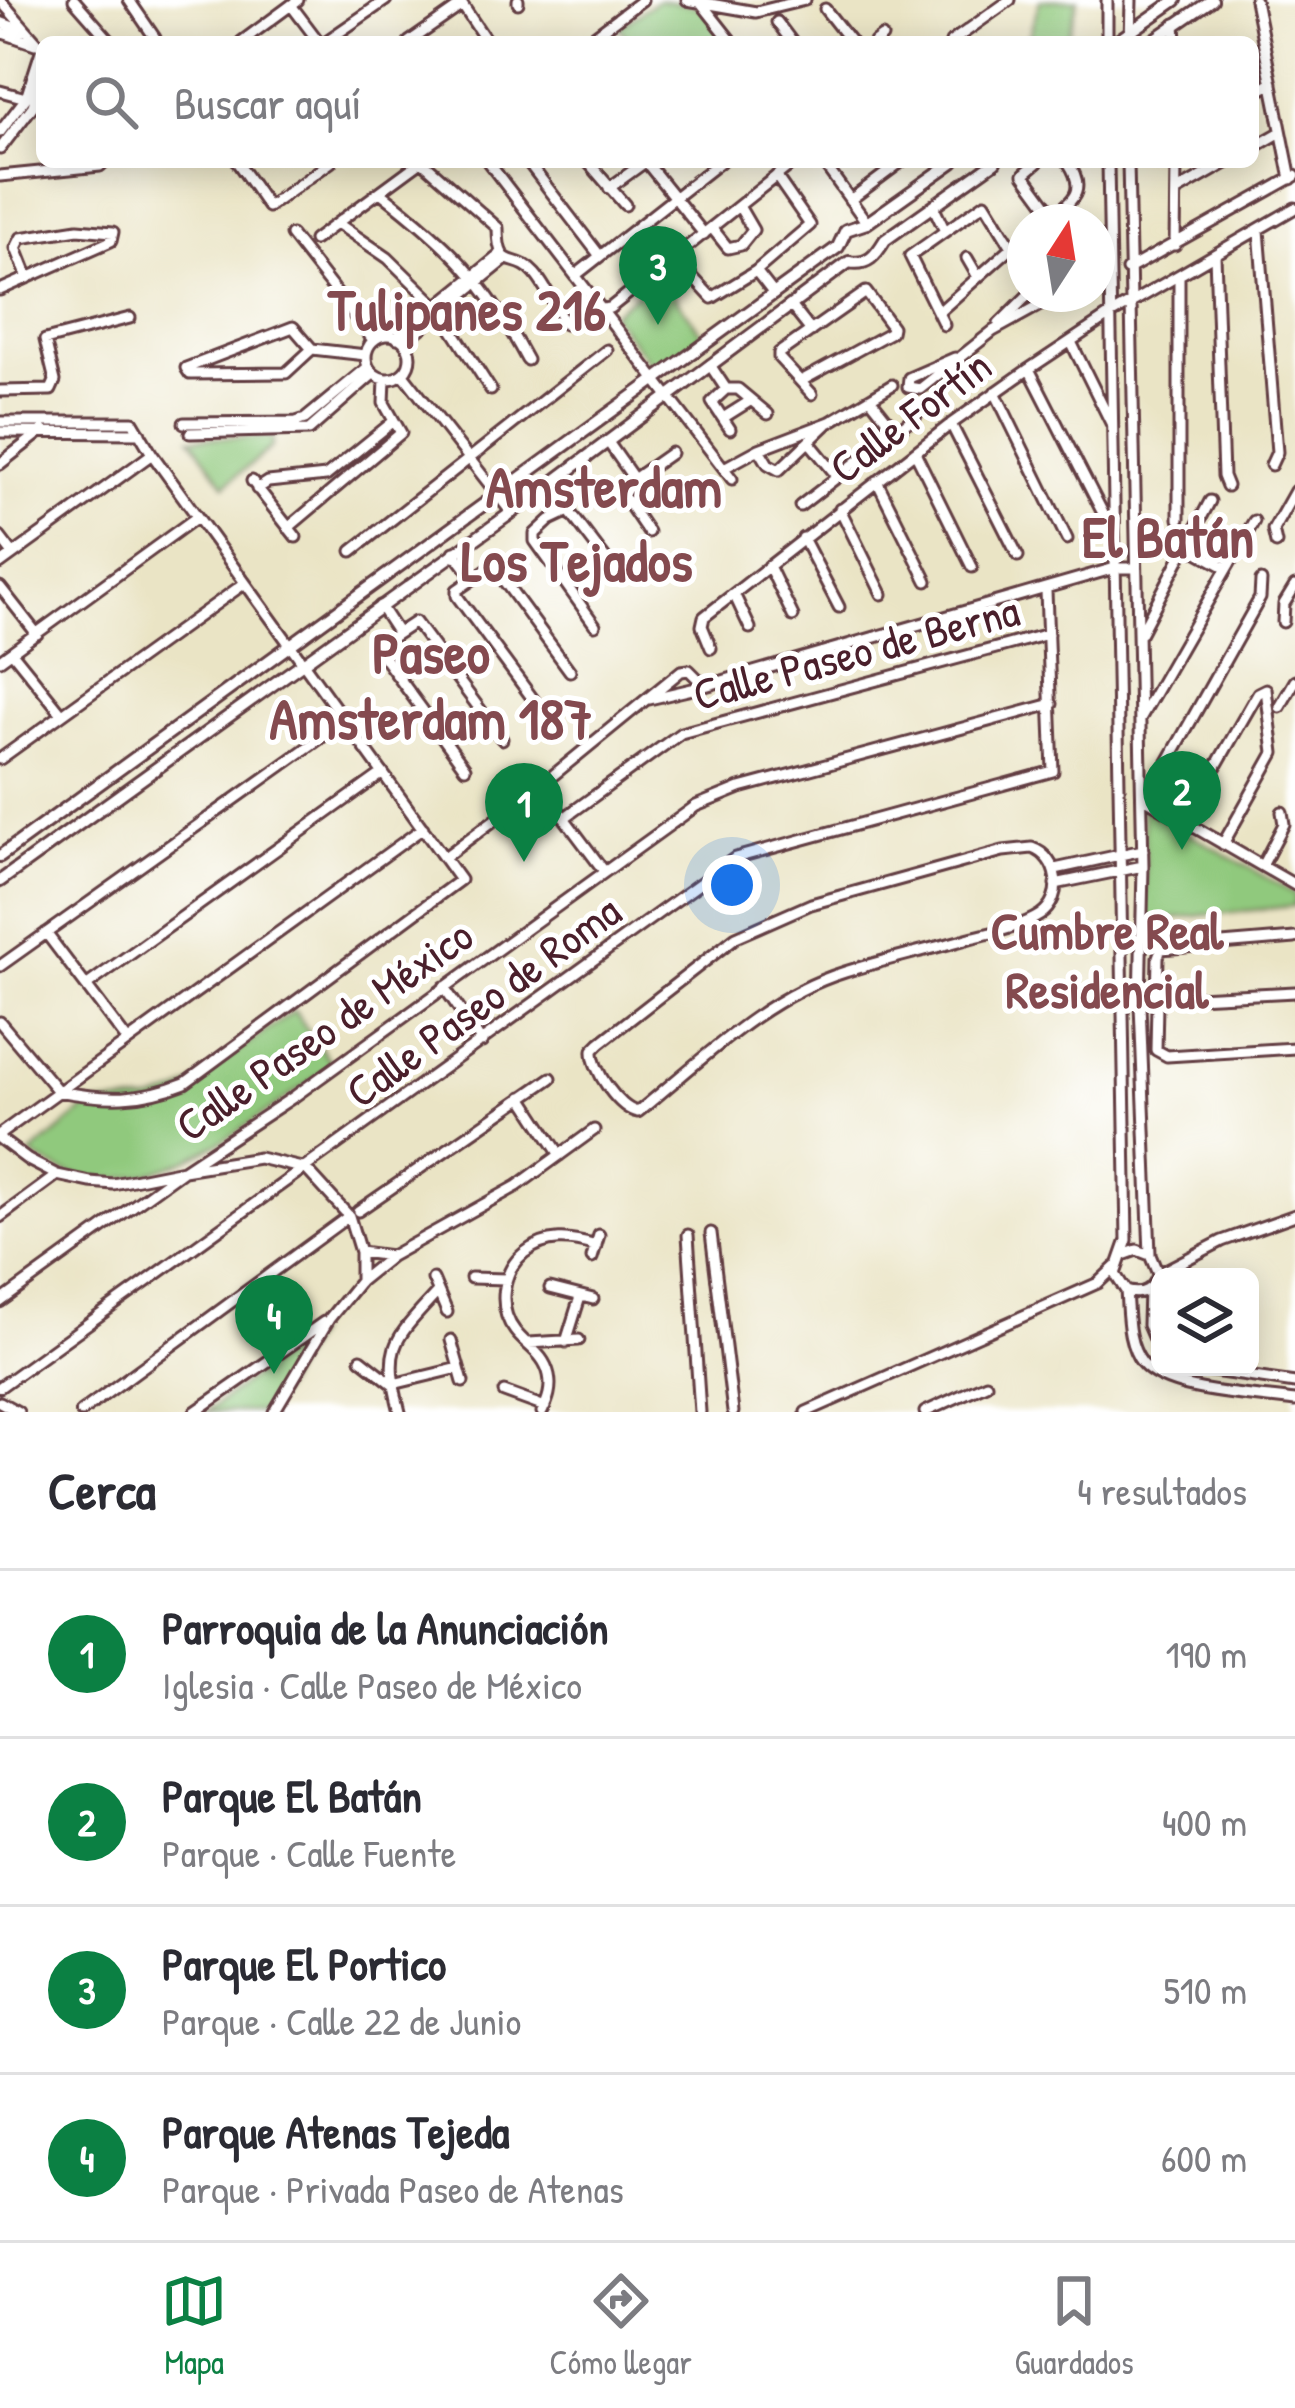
<!DOCTYPE html>
<html lang="es">
<meta charset="utf-8">
<style>
:root{--surface:#fff;--page:#f2f2f3;--text:#2b2b33;--muted:#7c7c81;--line:#e1e1e2;--accent:#0b8043}
body{margin:0;font-family:"Patrick Hand",sans-serif;background:var(--page);color:var(--text)}
.controls{position:absolute;right:36px;bottom:36px;display:grid;overflow:hidden;border-radius:18px;box-shadow:0 6px 30px #0003}
.controls button{width:108px;height:108px;display:grid;place-items:center;padding:0;border:0;border-bottom:3px solid var(--line);background:var(--surface);color:var(--text);font:60px sans-serif}
.compass{position:absolute;left:1007px;top:204px;width:108px;height:108px;border-radius:50%;background:var(--surface);box-shadow:0 6px 30px #0003;rotate:12deg}
.you{position:absolute;left:732px;top:885px;width:42px;height:42px;margin:-30px;border:9px solid #fff;border-radius:50%;background:#1a73e8;box-shadow:0 0 0 18px #1a73e833}
.badge{display:grid;place-items:center;width:78px;height:78px;border-radius:50%;background:var(--accent);color:#fff;font-size:39px;font-weight:700}
.pin{position:absolute;translate:-50% -99px;filter:drop-shadow(0 3px 6px #0008)}
.pin::after{content:'';position:absolute;top:63px;width:42px;height:36px;background:inherit;clip-path:polygon(0 0,100% 0,50% 100%)}
.list{margin:0;padding:0;list-style:none}
h2{display:flex;justify-content:space-between;align-items:center;height:156px;margin:0;padding:0 48px;font-size:51px}
h2 small{font-size:39px;font-weight:400;color:var(--muted)}
.list li{display:grid;grid-template-columns:78px 1fr auto;gap:36px;align-items:center;box-sizing:border-box;height:168px;padding:0 48px;border-top:3px solid var(--line)}
.list b{display:block;font-size:45px;white-space:nowrap}
.list p{margin:0;font-size:39px;white-space:nowrap;color:var(--muted)}
.list em{font-size:39px;font-style:normal;color:var(--muted)}
.icon{flex:none;width:66px;height:66px;fill:none;stroke:currentColor;stroke-width:2;stroke-linecap:round;stroke-linejoin:round}
.map{position:relative;flex:none;width:1295px;height:1412px;overflow:hidden}
.search{position:absolute;background:var(--surface);box-shadow:0 6px 30px #0003;left:36px;right:36px;top:36px;height:132px;display:flex;align-items:center;gap:30px;box-sizing:border-box;padding:0 42px;border-radius:18px;color:var(--muted);font-size:45px}
.sheet{height:828px;background:var(--surface)}
nav{display:flex;justify-content:space-around;align-items:center;box-sizing:border-box;height:168px;border-top:3px solid var(--line);background:var(--surface);font-size:33px;color:var(--muted)}
nav a{display:grid;justify-items:center;gap:6px}
nav .on{color:var(--accent)}
.map>svg:first-child{display:block}
</style>
<div class="map">
<svg width="1295" height="1412" viewBox="0 0 1295 1412">
<rect width="100%" height="100%" fill="#fff"/>
<filter id="ink" filterUnits="userSpaceOnUse"><feTurbulence type="fractalNoise" baseFrequency=".00833" numOctaves="2"/><feDisplacementMap in="SourceGraphic" scale="24" xChannelSelector="R" yChannelSelector="G"/><feConvolveMatrix kernelMatrix="1 2 1 2 8 2 1 2 1" color-interpolation-filters="sRGB"/></filter>
<filter id="wash" filterUnits="userSpaceOnUse"><feTurbulence type="fractalNoise" baseFrequency=".004" numOctaves="4" result="noise"/><feDisplacementMap in="SourceGraphic" scale="48" xChannelSelector="R" yChannelSelector="G"/><feGaussianBlur stdDeviation="2.7" result="paint"/><feColorMatrix in="noise" values="0 0 0 0 0 0 0 0 0 0 0 0 0 0 0 0 0 1.4 0 .05"/><feComposite in="paint" operator="in"/></filter>
<g filter="url(#wash)">
<rect width="100%" height="100%" fill="#eae4c5"/>
<!-- green -->
<path fill="#90c97d" stroke="#6d7454" stroke-width="3" d="M658,0L702,7L730,42H630L619,27Z
M1040,0H1078L1066,42H1027Z
M659,276L704,336L656,371L611,314Z
M191,438H273L272,447L225,485Z
M1143,807L1295,894V906L1147,921Z
M294,1011L333,1065C250,1122 134,1227 31,1154L91,1104L150,1102L181,1092Z
M314,1335L269,1412H206L308,1336Z"/>
</g>
<g filter="url(#ink)">
<g fill="none" stroke-linecap="round" stroke-linejoin="round">
<defs>
<path id="minor" d="M74,0L111,42
M129,0L155,38
M459,0L487,42
M687,0L756,12L805,0
M1107,0V42
M1255,0L1291,179
M518,3V0
M702,4L732,42
M291,5L319,42
M825,9L851,42
M0,22L23,31
M777,22L792,42
M1175,24L1176,42
M0,32L35,44
M241,42L298,0
M325,42L386,0
M409,42L462,5
M586,42L642,0
M875,42L882,37
M951,42L1010,0
M1130,42L1131,0
M0,91L26,98
M1253,94L1272,83
M0,132L26,98L42,48L0,0
M1253,148L1281,132
M0,149L33,106L42,73
M237,162L268,207L331,162
M423,162L498,228C498,274 515,251 535,274C547,288 556,309 565,324
M488,162L732,479
M528,162L600,256
M588,162L625,205
M646,162L704,234
M823,162L867,223
M1038,162L1024,174L1059,222
M1108,162L1127,1240L1115,1274L1126,1291C1142,1296 1154,1290 1158,1274L1150,1255L1137,1250L1123,1255
M1128,162L1143,866L1140,1005L1150,1254
M0,176L100,166L104,162
M609,188L645,162
M1177,191L1228,162
M380,192C452,248 484,280 527,360
M850,200L901,162
M933,206L945,231
M1053,215C1077,199 1085,188 1068,162
M337,223L388,258L437,306L491,390
M712,228L728,248L741,245L753,230L739,206
M1259,230L1277,452L1271,465
M291,235L373,340
M314,240L420,162
M1175,245L1176,162
M1215,255L1223,476L1227,486
M675,258L712,298L756,271L810,225L776,176
M967,258L978,277
M1127,270L1295,176
M756,271L774,294
M576,275L720,162
M1179,277V519
M0,290L111,241L113,232L78,229L21,238L16,248L28,278
M792,307L811,331
M603,309L610,308L794,162
M940,311L1012,247
M999,324L1029,294
M944,325L910,256L985,203L1012,247L1025,255
M366 357a22 22 0 1 1 44 0a22 22 0 1 1-44 0Z
M397,338L501,254
M404,342L505,260
M1071,342L1111,423
M312,349L286,373L190,374L186,368L293,327L312,349L366,355
M710,365L726,389
M1029,369L1111,529
M403,374L511,512
M801,381L891,332L892,327L866,292L779,353V358L812,394
M908,387L920,389L993,331L1060,294
M908,387L909,378L955,358
M0,391L51,390L55,381L45,340L130,318
M995,392L1067,539
M870,398L897,432
M723,418L750,401
M0,422H133L152,454L460,880L185,1083C140,1101 105,1100 58,1091L0,1022
M184,423L296,422L305,419L368,367
M951,424L1018,556
M730,429L712,402L726,389H738L768,414
M0,432L140,433
M190,433L309,430L373,374
M608,442L634,479L623,495L648,532
M810,443L837,476
M759,449L768,464L779,470L827,424
M915,452L972,567
M0,464L43,430
M724,468L759,449L830,422L892,385
M634,479L671,453
M252,481L296,537
M877,481L927,581
M257,489L268,482L326,476L394,421
M800,506L916,416
M840,509L882,594
M288,528L401,433L384,403L385,379
M0,537L13,554
M803,538L839,607
M1276,543L1273,530L1295,491
M1187,546L1227,568
M352,551L607,350
M454,552L473,577
M0,564L152,454
M769,566L793,616
M0,587L37,634
M734,594L750,628
M380,606L397,632
M1283,622L1284,604L1295,586
M595,625L535,541V534L550,520L569,511L617,574
M1140,634L1210,501
M711,648L702,626L704,617L951,424L1029,369L1110,315L1295,208
M12,652L62,714
M0,660L197,517
M649,699L705,686L1115,568H1136
M1280,707L1295,681
M544,714L457,596V590L489,568L496,570L570,671
M1140,719L1254,521
M0,759L245,583
M465,768L380,652V645L415,622L502,739
M540,786L604,871
M1144,798L1295,885
M1147,799L1260,598L1261,581
M564,818L681,733L1048,634
M1184,822L1258,693L1266,689L1274,753L1223,844
M1032,848C1059,857 1065,898 1040,915C1020,928 993,932 970,938C928,950 886,959 845,972C764,997 702,1060 638,1112C619,1109 592,1070 593,1050L600,1043L736,937L811,904L1003,851Z
M446,856L540,786L681,671L689,670L705,686
M1262,866L1284,824L1282,812
M1055,869L1143,850
M1055,884L1143,866
M46,933L127,1040
M1295,938L1161,949L1158,957L1156,1050L1167,1056L1295,1048
M0,966L346,720
M86,986L383,773
M444,987L482,1042
M1157,999L1295,992
M522,1097L560,1155
M0,1134L423,828
M0,1139L28,1160L57,1175L90,1182L113,1184L183,1170L295,1096L696,806L740,788L1052,704
M358,1211L551,1078
M0,1217L57,1175
M711,1233L733,1412
M688,1235L700,1412
M360,1252L391,1256
M592,1258L599,1235
M1158,1274L1222,1241L1295,1215
M471,1278L506,1279
M433,1279L447,1312
M550,1288L593,1299
M1149,1289L1148,1325L1160,1353
M1126,1291C1128,1315 1127,1344 1142,1363C1167,1394 1257,1395 1295,1401
M0,1302L183,1170L259,1158L306,1169L349,1216L360,1252V1281
M451,1340L463,1382
M566,1342L580,1297
M529,1343L579,1340
M361,1359L393,1384L459,1368
M1185,1367L1295,1383
M0,1387L735,858L1053,771L1046,591
M504,1392L545,1407
M0,1402L18,1412
M81,1412L349,1216
M195,1412L324,1322
M274,1412L329,1319L360,1281L391,1256L517,1186L594,1130
M400,1412C383,1346 393,1341 437,1293
M542,1412C548,1400 552,1389 549,1375C544,1353 527,1347 515,1331C497,1308 502,1271 524,1253C547,1235 570,1238 596,1246
M806,1412L1098,1283L1115,1267
M925,1412L986,1384"/>
<path id="major" d="M1116,42L1176,0
M1151,42L1212,0
M0,856L838,247L846,230L867,223L953,162
M0,881L532,498L849,262C868,266 876,255 885,240L995,162"/>
</defs>
<!-- minor casing -->
<use href="#minor" stroke="#623d42" stroke-width="15"/>
<!-- major casing -->
<use href="#major" stroke="#623d42" stroke-width="16"/>
<!-- minor -->
<use href="#minor" stroke="#fff" stroke-width="9"/>
<!-- major -->
<use href="#major" stroke="#fff" stroke-width="10"/>
</g>
</g>
<g text-anchor="middle" stroke-width="10" stroke-linejoin="round" paint-order="stroke">
<!-- street labels -->
<g font-size="45" fill="#4a1f2b" stroke="#fff">
<text transform="translate(910 416) rotate(-37)" y="16">Calle Fortín</text>
<text transform="translate(856 652) rotate(-15)" y="16">Calle Paseo de Berna</text>
<text transform="translate(483 1001) rotate(-36)" y="16">Calle Paseo de Roma</text>
<text transform="translate(324 1030) rotate(-35)" y="16">Calle Paseo de México</text>
</g>
<!-- quarter labels -->
<g font-size="51" font-weight="bold" fill="#844a4f" stroke="#fff">
<text x="1107" y="949">Cumbre Real<tspan x="1107" dy="59">Residencial</tspan></text>
</g>
<!-- district labels -->
<g font-size="57" font-weight="bold" fill="#844a4f" stroke="#fff">
<text x="467" y="330">Tulipanes 216</text>
<text x="604" y="507">Amsterdam</text>
<text x="1168" y="557">El Batán</text>
<text x="577" y="581">Los Tejados</text>
<text x="431" y="673">Paseo<tspan x="431" dy="66">Amsterdam 187</tspan></text>
</g>
</g>
</svg>
<div class="controls">
<button><svg class="icon" aria-label="layers" viewBox="0 0 24 24"><path d="M12 4l9 5-9 5-9-5zM3 14l9 5 9-5"/></svg></button>
</div>
<svg class="compass" viewBox="-18 -18 36 36"><path d="M0-13l5 13h-10z" fill="#e53935"/><path d="M0 13l5-13h-10z" fill="#7c7c81"/></svg>
<div class="you"></div>
<div class="pin badge" style="left:524px;top:862px">1</div>
<div class="pin badge" style="left:1182px;top:850px">2</div>
<div class="pin badge" style="left:658px;top:325px">3</div>
<div class="pin badge" style="left:274px;top:1374px">4</div>
<div class="search"><svg class="icon" aria-label="search" viewBox="0 0 24 24"><circle cx="10" cy="10" r="6"/><path d="M15 15l6 6"/></svg>Buscar aquí</div>
</div>
<section class="sheet">
<h2>Cerca<small>4 resultados</small></h2>
<ul class="list">
<li><span class="badge">1</span><div><b>Parroquia de la Anunciación</b><p>Iglesia · Calle Paseo de México</p></div><em>190 m</em></li>
<li><span class="badge">2</span><div><b>Parque El Batán</b><p>Parque · Calle Fuente</p></div><em>400 m</em></li>
<li><span class="badge">3</span><div><b>Parque El Portico</b><p>Parque · Calle 22 de Junio</p></div><em>510 m</em></li>
<li><span class="badge">4</span><div><b>Parque Atenas Tejeda</b><p>Parque · Privada Paseo de Atenas</p></div><em>600 m</em></li>
</ul>
</section>
<nav>
<a class="on"><svg class="icon" aria-label="map" viewBox="0 0 24 24"><path d="M3 6l6-2 6 2 6-2v14l-6 2-6-2-6 2zM9 4v14M15 6v14"/></svg>Mapa</a>
<a><svg class="icon" aria-label="directions" viewBox="0 0 24 24"><path d="M12 3l9 9-9 9-9-9zM9 14v-3h6M13 9l2 2-2 2"/></svg>Cómo llegar</a>
<a><svg class="icon" aria-label="saved" viewBox="0 0 24 24"><path d="M7 4h10v16l-5-4-5 4z"/></svg>Guardados</a>
</nav>
